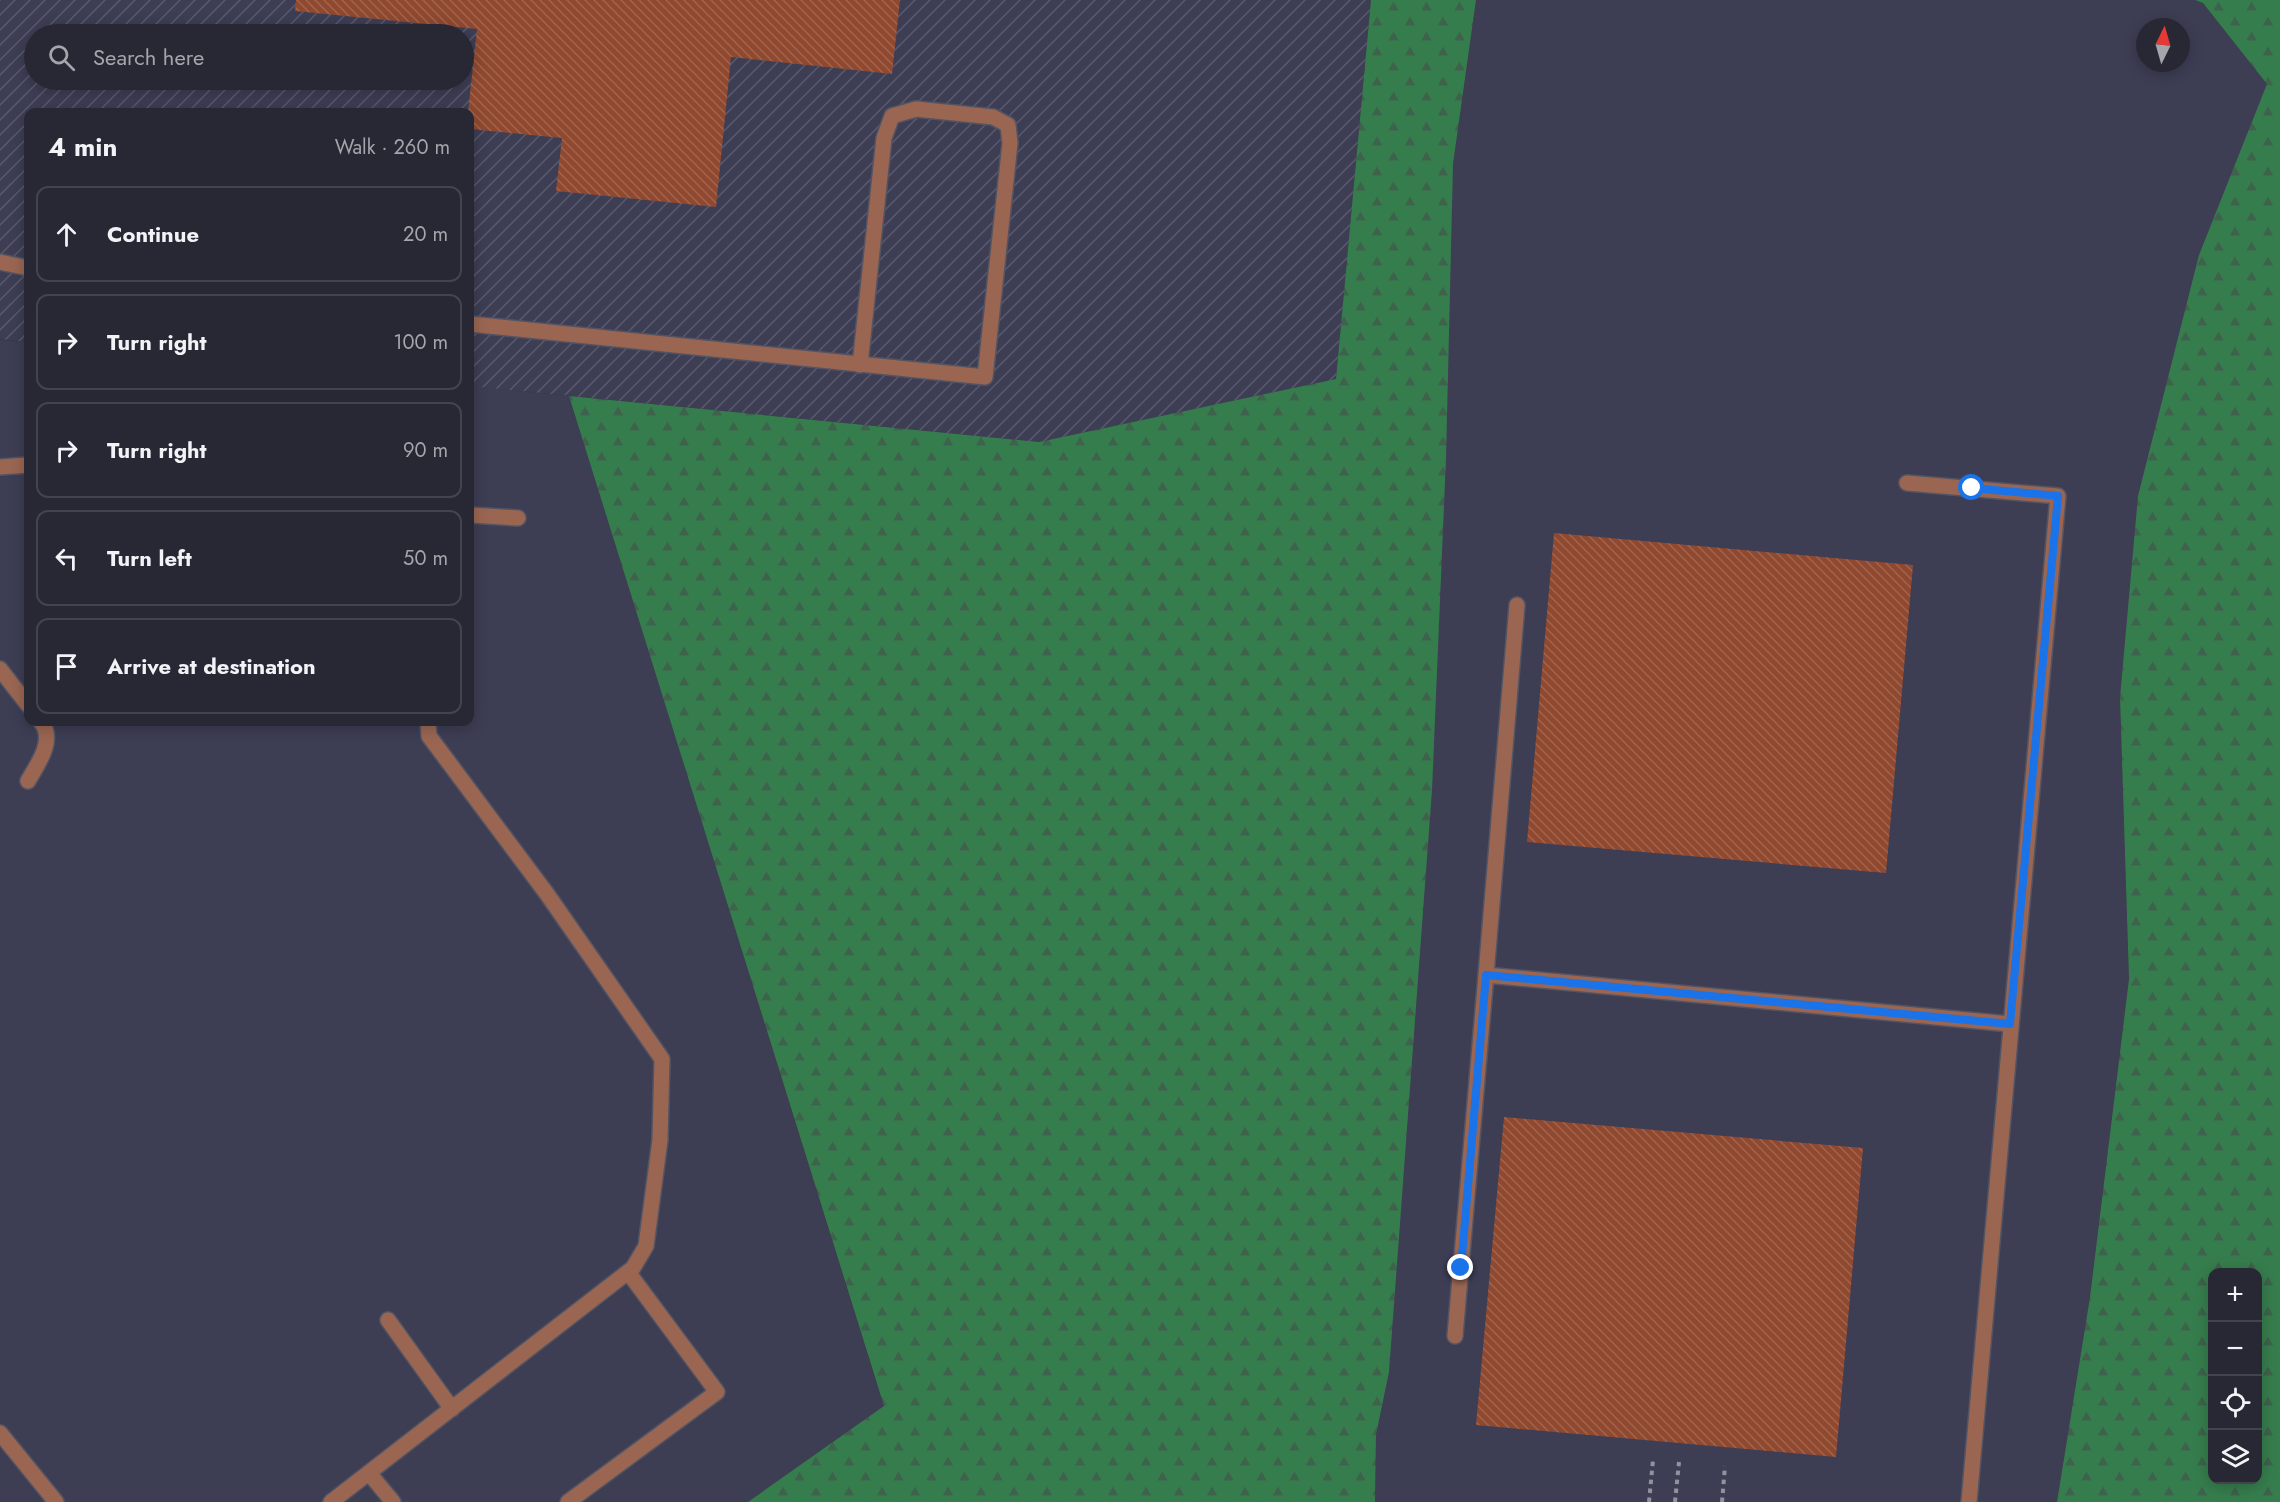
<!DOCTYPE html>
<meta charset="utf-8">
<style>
:root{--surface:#282834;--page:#30303c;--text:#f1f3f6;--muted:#a5a6ac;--line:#44444f}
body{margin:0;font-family:Jost,sans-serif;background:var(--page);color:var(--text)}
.controls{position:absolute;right:18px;bottom:18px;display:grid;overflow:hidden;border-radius:12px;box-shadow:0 3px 15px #0003}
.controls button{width:54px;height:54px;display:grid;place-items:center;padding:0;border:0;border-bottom:2px solid var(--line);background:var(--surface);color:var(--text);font:30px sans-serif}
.compass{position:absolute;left:2136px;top:18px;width:54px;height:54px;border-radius:50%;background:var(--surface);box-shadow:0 3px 15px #0003;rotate:5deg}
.stop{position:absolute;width:18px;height:18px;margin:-14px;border:4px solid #1a73e8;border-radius:50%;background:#fff}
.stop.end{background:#1a73e8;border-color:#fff;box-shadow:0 2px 6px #0008}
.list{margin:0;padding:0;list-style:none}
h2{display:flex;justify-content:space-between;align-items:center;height:78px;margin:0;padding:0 24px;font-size:26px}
h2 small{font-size:20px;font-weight:400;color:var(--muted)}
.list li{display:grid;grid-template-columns:39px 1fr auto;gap:18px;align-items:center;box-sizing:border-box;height:96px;margin:0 12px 12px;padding:0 12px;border:2px solid var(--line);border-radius:12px}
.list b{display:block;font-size:22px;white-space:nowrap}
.list em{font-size:20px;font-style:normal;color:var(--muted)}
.icon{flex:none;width:33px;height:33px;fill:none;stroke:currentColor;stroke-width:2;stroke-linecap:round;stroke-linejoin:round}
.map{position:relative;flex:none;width:2280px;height:1502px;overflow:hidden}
.search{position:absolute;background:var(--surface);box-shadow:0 3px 15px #0003;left:24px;top:24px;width:450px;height:66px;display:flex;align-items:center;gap:15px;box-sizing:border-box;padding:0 21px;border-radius:33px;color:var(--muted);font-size:22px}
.panel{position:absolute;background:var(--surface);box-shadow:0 3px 15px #0003;left:24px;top:108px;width:450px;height:618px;border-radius:12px}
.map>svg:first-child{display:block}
</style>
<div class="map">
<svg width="2280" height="1502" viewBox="0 0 2280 1502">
<defs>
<pattern id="industrial-furrows" width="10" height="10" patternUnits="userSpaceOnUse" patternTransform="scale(1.5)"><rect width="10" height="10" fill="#3d3d54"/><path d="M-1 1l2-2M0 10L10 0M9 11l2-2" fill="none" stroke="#59596e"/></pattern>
<pattern id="forest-firs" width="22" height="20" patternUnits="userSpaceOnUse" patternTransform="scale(1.5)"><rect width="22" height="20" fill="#367d4d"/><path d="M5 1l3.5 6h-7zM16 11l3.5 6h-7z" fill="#3e624c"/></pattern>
<pattern id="building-back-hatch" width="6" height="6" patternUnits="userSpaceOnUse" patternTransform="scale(1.5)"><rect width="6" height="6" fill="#90492f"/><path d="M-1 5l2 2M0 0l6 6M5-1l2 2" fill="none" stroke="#a0644e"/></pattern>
</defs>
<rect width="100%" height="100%" fill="#353646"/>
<!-- built -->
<path fill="#3d3d54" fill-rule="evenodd" d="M1476,0H2195L2203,3L2268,84L2199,255L2120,698L2129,979L2090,1297L2057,1502H1375L1376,1435L1389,1372L1453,164ZM2145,27H2181V63H2145Z
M0,340L28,342V722H470V386L569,396L884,1407L748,1502H0Z"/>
<!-- industrial -->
<path fill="url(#industrial-furrows)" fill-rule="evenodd" d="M0,0H1371L1336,379L1039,442L470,386V112H28V342L0,339ZM34,34H464V80H34Z"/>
<!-- forest -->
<path fill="url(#forest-firs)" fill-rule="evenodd" d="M1371,0H1476L1453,164L1446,458L1432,790L1389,1372L1376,1435L1375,1502H748L884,1406L569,396L1039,442L1336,379Z
M2195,0H2280V1502H2057L2090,1297L2129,979L2120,698L2138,496L2199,255L2267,84L2203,3ZM2212,1272H2258V1480H2212Z"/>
<!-- building -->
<path fill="url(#building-back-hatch)" d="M296,0H900L892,74L731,57L716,207L556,191L562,138L470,129L468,112L477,29L295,11Z
M1554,533L1913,565L1886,873L1527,842Z
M1504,1117L1863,1148L1836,1457L1476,1425Z"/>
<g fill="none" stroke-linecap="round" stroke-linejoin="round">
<defs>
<path id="service" d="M0,262L28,268
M470,324C641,343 813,360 985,377L1010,143L1008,125L993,117L916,109L892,116L884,138L860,365
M0,467L28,465
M1907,483L2058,496L1969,1502
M470,515L518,518
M1517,605L1486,975L2010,1024
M0,669L28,705
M28,781C37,765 56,740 41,722
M388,1320L452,1409
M1455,1336L1486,975
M0,1433L56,1502
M369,1473L393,1502
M331,1502L633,1268L646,1246L660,1140L662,1059L547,894L429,736L428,722
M568,1502L717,1392L628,1272"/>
</defs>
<!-- service casing -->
<use href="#service" stroke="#535463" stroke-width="18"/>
<!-- path -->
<path stroke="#9192a0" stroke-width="4" stroke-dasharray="4.5 4.5" stroke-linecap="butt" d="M1649,1502L1653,1460
M1675,1502L1679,1462
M1722,1502L1725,1466"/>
<!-- service -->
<use href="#service" stroke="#9a6652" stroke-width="15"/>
</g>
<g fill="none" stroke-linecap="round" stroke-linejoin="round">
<!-- route -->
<path stroke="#1a73e8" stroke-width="8" d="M1461,1268L1486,975L2010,1024L2058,496L1972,488"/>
</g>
</svg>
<div class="controls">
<button>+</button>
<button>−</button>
<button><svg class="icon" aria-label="locate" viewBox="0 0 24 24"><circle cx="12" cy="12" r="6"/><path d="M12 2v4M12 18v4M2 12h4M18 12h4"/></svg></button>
<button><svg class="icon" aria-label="layers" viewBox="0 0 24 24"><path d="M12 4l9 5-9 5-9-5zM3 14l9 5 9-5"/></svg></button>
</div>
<svg class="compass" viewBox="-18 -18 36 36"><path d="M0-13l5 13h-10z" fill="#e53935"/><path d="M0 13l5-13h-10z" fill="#a5a6ac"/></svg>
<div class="stop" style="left:1972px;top:488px"></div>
<div class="stop end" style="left:1461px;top:1268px"></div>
<div class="search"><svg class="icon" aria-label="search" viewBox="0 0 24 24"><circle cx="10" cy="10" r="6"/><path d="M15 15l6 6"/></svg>Search here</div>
<section class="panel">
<h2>4 min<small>Walk · 260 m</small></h2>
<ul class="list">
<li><svg class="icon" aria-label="ahead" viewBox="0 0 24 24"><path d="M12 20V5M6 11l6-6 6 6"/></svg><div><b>Continue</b></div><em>20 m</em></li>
<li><svg class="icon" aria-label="right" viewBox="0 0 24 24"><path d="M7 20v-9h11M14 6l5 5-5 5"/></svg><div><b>Turn right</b></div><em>100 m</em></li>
<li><svg class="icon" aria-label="right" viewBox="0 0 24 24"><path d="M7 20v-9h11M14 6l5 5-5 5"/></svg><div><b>Turn right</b></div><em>90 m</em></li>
<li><svg class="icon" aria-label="left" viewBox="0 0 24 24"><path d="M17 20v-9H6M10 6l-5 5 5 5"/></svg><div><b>Turn left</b></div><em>50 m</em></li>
<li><svg class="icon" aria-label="arrive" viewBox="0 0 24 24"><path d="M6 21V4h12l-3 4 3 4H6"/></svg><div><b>Arrive at destination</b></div></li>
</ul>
</section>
</div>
